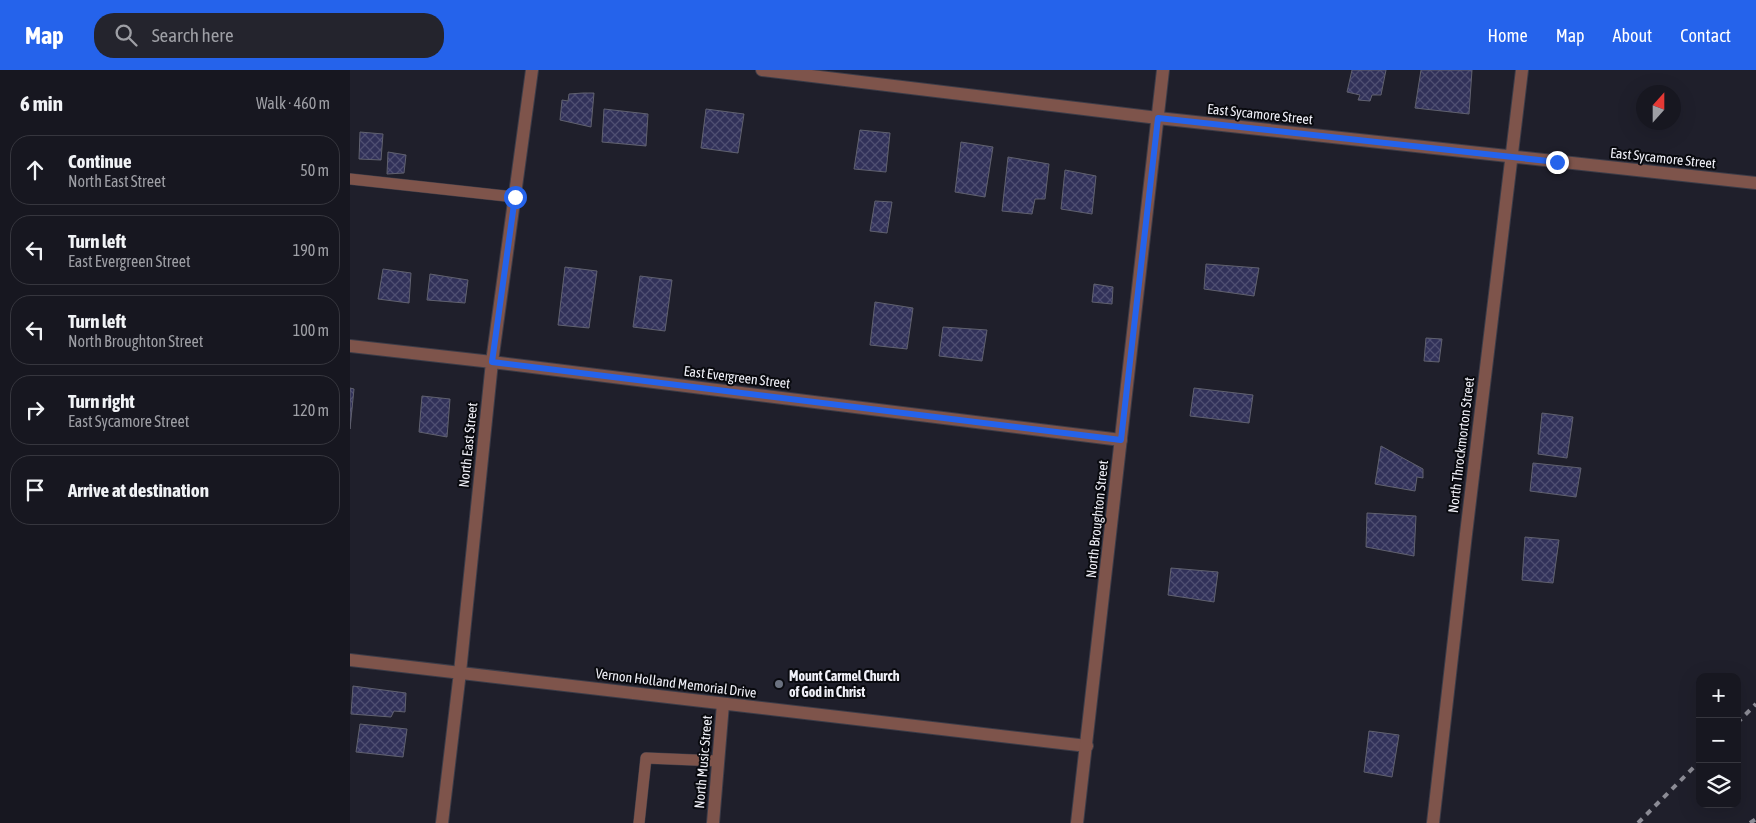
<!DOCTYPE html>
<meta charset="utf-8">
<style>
:root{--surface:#171720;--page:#24242d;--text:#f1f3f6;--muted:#9e9fa5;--line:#36363e;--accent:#2563eb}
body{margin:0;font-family:"Asap Condensed",sans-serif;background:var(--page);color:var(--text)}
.controls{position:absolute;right:15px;bottom:15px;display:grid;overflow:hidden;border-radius:10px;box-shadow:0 5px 20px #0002}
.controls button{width:45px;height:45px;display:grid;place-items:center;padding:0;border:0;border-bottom:1px solid var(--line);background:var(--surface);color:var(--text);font:25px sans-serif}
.compass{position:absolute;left:1286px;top:15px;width:45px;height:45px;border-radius:50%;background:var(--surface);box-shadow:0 5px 20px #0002;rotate:21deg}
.stop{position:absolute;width:15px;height:15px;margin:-11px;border:4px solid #2563eb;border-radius:50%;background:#fff}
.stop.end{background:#2563eb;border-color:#fff;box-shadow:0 1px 5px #0008}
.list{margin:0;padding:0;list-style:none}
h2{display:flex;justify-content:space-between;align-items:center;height:65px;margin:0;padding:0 20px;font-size:21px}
h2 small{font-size:16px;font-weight:400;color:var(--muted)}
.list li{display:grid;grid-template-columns:32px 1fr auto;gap:15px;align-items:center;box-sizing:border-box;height:70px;margin:0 10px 10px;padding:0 10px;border:1px solid var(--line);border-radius:20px}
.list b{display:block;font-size:19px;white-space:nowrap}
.list p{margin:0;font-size:16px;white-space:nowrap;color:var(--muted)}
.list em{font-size:16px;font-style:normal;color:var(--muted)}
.icon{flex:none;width:28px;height:28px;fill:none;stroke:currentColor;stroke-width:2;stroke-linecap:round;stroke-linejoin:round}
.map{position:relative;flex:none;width:1406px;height:753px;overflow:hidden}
header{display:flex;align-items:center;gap:30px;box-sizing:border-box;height:70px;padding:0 25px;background:var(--accent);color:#fff}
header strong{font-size:24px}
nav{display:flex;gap:28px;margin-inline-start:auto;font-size:18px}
.search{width:350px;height:45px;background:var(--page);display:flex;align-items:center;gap:12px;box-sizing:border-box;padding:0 18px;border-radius:20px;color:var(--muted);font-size:19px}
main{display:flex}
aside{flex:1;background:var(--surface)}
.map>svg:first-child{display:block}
</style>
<header>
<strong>Map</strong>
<div class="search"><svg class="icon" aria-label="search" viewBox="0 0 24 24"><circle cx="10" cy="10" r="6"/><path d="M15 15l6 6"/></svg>Search here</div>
<nav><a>Home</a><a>Map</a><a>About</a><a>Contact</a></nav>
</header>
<main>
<aside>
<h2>6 min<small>Walk · 460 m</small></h2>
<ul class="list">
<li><svg class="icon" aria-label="ahead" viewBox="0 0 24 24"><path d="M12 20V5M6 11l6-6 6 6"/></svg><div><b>Continue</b><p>North East Street</p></div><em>50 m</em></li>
<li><svg class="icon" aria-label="left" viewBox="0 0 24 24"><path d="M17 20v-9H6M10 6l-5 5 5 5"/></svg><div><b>Turn left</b><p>East Evergreen Street</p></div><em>190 m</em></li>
<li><svg class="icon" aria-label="left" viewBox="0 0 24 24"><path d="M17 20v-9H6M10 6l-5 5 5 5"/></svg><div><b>Turn left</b><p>North Broughton Street</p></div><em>100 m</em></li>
<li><svg class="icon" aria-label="right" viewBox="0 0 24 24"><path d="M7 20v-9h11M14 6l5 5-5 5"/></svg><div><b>Turn right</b><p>East Sycamore Street</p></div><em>120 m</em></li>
<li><svg class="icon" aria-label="arrive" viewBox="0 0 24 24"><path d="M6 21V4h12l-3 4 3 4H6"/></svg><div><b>Arrive at destination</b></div></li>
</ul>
</aside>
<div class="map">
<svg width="1406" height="753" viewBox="0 0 1406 753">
<defs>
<pattern id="building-cross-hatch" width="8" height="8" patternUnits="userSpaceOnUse" patternTransform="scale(1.25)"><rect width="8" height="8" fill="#313159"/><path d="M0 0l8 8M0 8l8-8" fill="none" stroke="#4f4f72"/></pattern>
</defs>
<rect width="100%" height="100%" fill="#1f1f2b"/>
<!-- building -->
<path fill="url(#building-cross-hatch)" stroke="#60616f" d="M1002,0H1036L1031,25H1022L1020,31L1008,30L1010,25L997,22Z
M1071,0H1122L1119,44L1065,38Z
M233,23H244L241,57L210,50L212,30L218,31L219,24Z
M254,39L298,44L296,76L252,72Z
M356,39L394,44L388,83L351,78Z
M510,60L540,63L536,102L504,99Z
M10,62L33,64L31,90L9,89Z
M611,72L643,77L635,127L605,122Z
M38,82L56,85L54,103L37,104Z
M658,87L699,94L695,129H685L682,144L652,141Z
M715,100L746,106L742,144L711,139Z
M525,131L542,132L537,163L520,161Z
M856,194L909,198L904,226L854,219Z
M215,197L247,201L239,258L208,255Z
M33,199L61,203L59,233L28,229Z
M80,204L118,210L115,233L77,230Z
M290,206L322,210L315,261L283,257Z
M744,214L763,217L762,234L742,232Z
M525,232L563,238L557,279L520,275Z
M593,257L637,260L632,291L589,286Z
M1076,268L1092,269L1089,292L1074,291Z
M0,318L4,319L0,359Z
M844,318L903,325L899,353L840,346Z
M72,326L100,329L97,367L69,362Z
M1192,343L1223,347L1217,388L1188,384Z
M1031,376L1073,399V408L1067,407L1065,421L1025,414Z
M1183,393L1231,398L1226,427L1180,421Z
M1017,443L1066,446L1064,486L1016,477Z
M1175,467L1209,470L1203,513L1172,510Z
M821,498L868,502L864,532L818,525Z
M3,616L56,623L55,642L44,641L41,647L1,644Z
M10,654L57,659L53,687L6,682Z
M1019,661L1049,665L1042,707L1014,702Z"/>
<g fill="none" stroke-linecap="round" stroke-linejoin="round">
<defs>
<path id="service" d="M0,109L165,127
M289,753L296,688L368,691"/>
<path id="minor" d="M412,0L808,48L1406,113
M0,276L142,292L771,370
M0,590L737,676
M92,753L110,602L142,292L182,0
M363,753L373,634
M1083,753L1116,464L1172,0"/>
<path id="tertiary" d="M727,753L813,0"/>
</defs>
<!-- service casing -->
<use href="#service" stroke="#3c3c48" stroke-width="12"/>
<!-- minor casing -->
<use href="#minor" stroke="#3c3c48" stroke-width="14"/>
<!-- tertiary casing -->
<use href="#tertiary" stroke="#3c3c48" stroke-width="14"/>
<!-- service -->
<use href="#service" stroke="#7e544b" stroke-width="11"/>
<!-- minor -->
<use href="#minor" stroke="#7e544b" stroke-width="12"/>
<!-- tertiary -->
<use href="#tertiary" stroke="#7e544b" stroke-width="12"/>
<!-- rail -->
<path stroke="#8b8b95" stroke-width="4" stroke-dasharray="6 6" stroke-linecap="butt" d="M1387,653L1406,634
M1288,753L1350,691
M1400,753L1406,749"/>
</g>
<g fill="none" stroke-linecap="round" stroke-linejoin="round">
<!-- route -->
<path stroke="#2563eb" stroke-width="6" d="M165,127L142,292L771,370L808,48L1207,92"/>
</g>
<!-- markers -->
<circle fill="#6b7280" stroke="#090a0f" stroke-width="2" cx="429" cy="614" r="5"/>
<g text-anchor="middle" stroke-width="4" stroke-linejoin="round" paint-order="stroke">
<!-- street labels -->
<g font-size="14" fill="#f0f0f8" stroke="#090a0f">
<text transform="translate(910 44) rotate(6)" y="5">East Sycamore Street</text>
<text transform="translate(1313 88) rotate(6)" y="5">East Sycamore Street</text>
<text transform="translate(387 307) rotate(7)" y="5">East Evergreen Street</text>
<text transform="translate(118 375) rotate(-84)" y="5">North East Street</text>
<text transform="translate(1111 375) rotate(-83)" y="5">North Throckmorton Street</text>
<text transform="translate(747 449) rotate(-84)" y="5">North Broughton Street</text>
<text transform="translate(326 613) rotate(7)" y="5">Vernon Holland Memorial Drive</text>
<text transform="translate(353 692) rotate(-85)" y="5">North Music Street</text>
</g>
<!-- poi labels -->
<g font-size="14" font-weight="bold" fill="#f0f0f8" stroke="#090a0f" text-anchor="start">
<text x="439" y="611">Mount Carmel Church<tspan x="439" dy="16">of God in Christ</tspan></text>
</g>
</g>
</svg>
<div class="controls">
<button>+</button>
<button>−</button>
<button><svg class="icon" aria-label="layers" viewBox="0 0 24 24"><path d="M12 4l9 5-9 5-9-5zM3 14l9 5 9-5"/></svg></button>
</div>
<svg class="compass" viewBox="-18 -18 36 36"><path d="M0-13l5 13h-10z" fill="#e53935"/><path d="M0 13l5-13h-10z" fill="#9e9fa5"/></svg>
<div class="stop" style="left:165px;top:127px"></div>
<div class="stop end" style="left:1207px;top:92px"></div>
</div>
</main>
